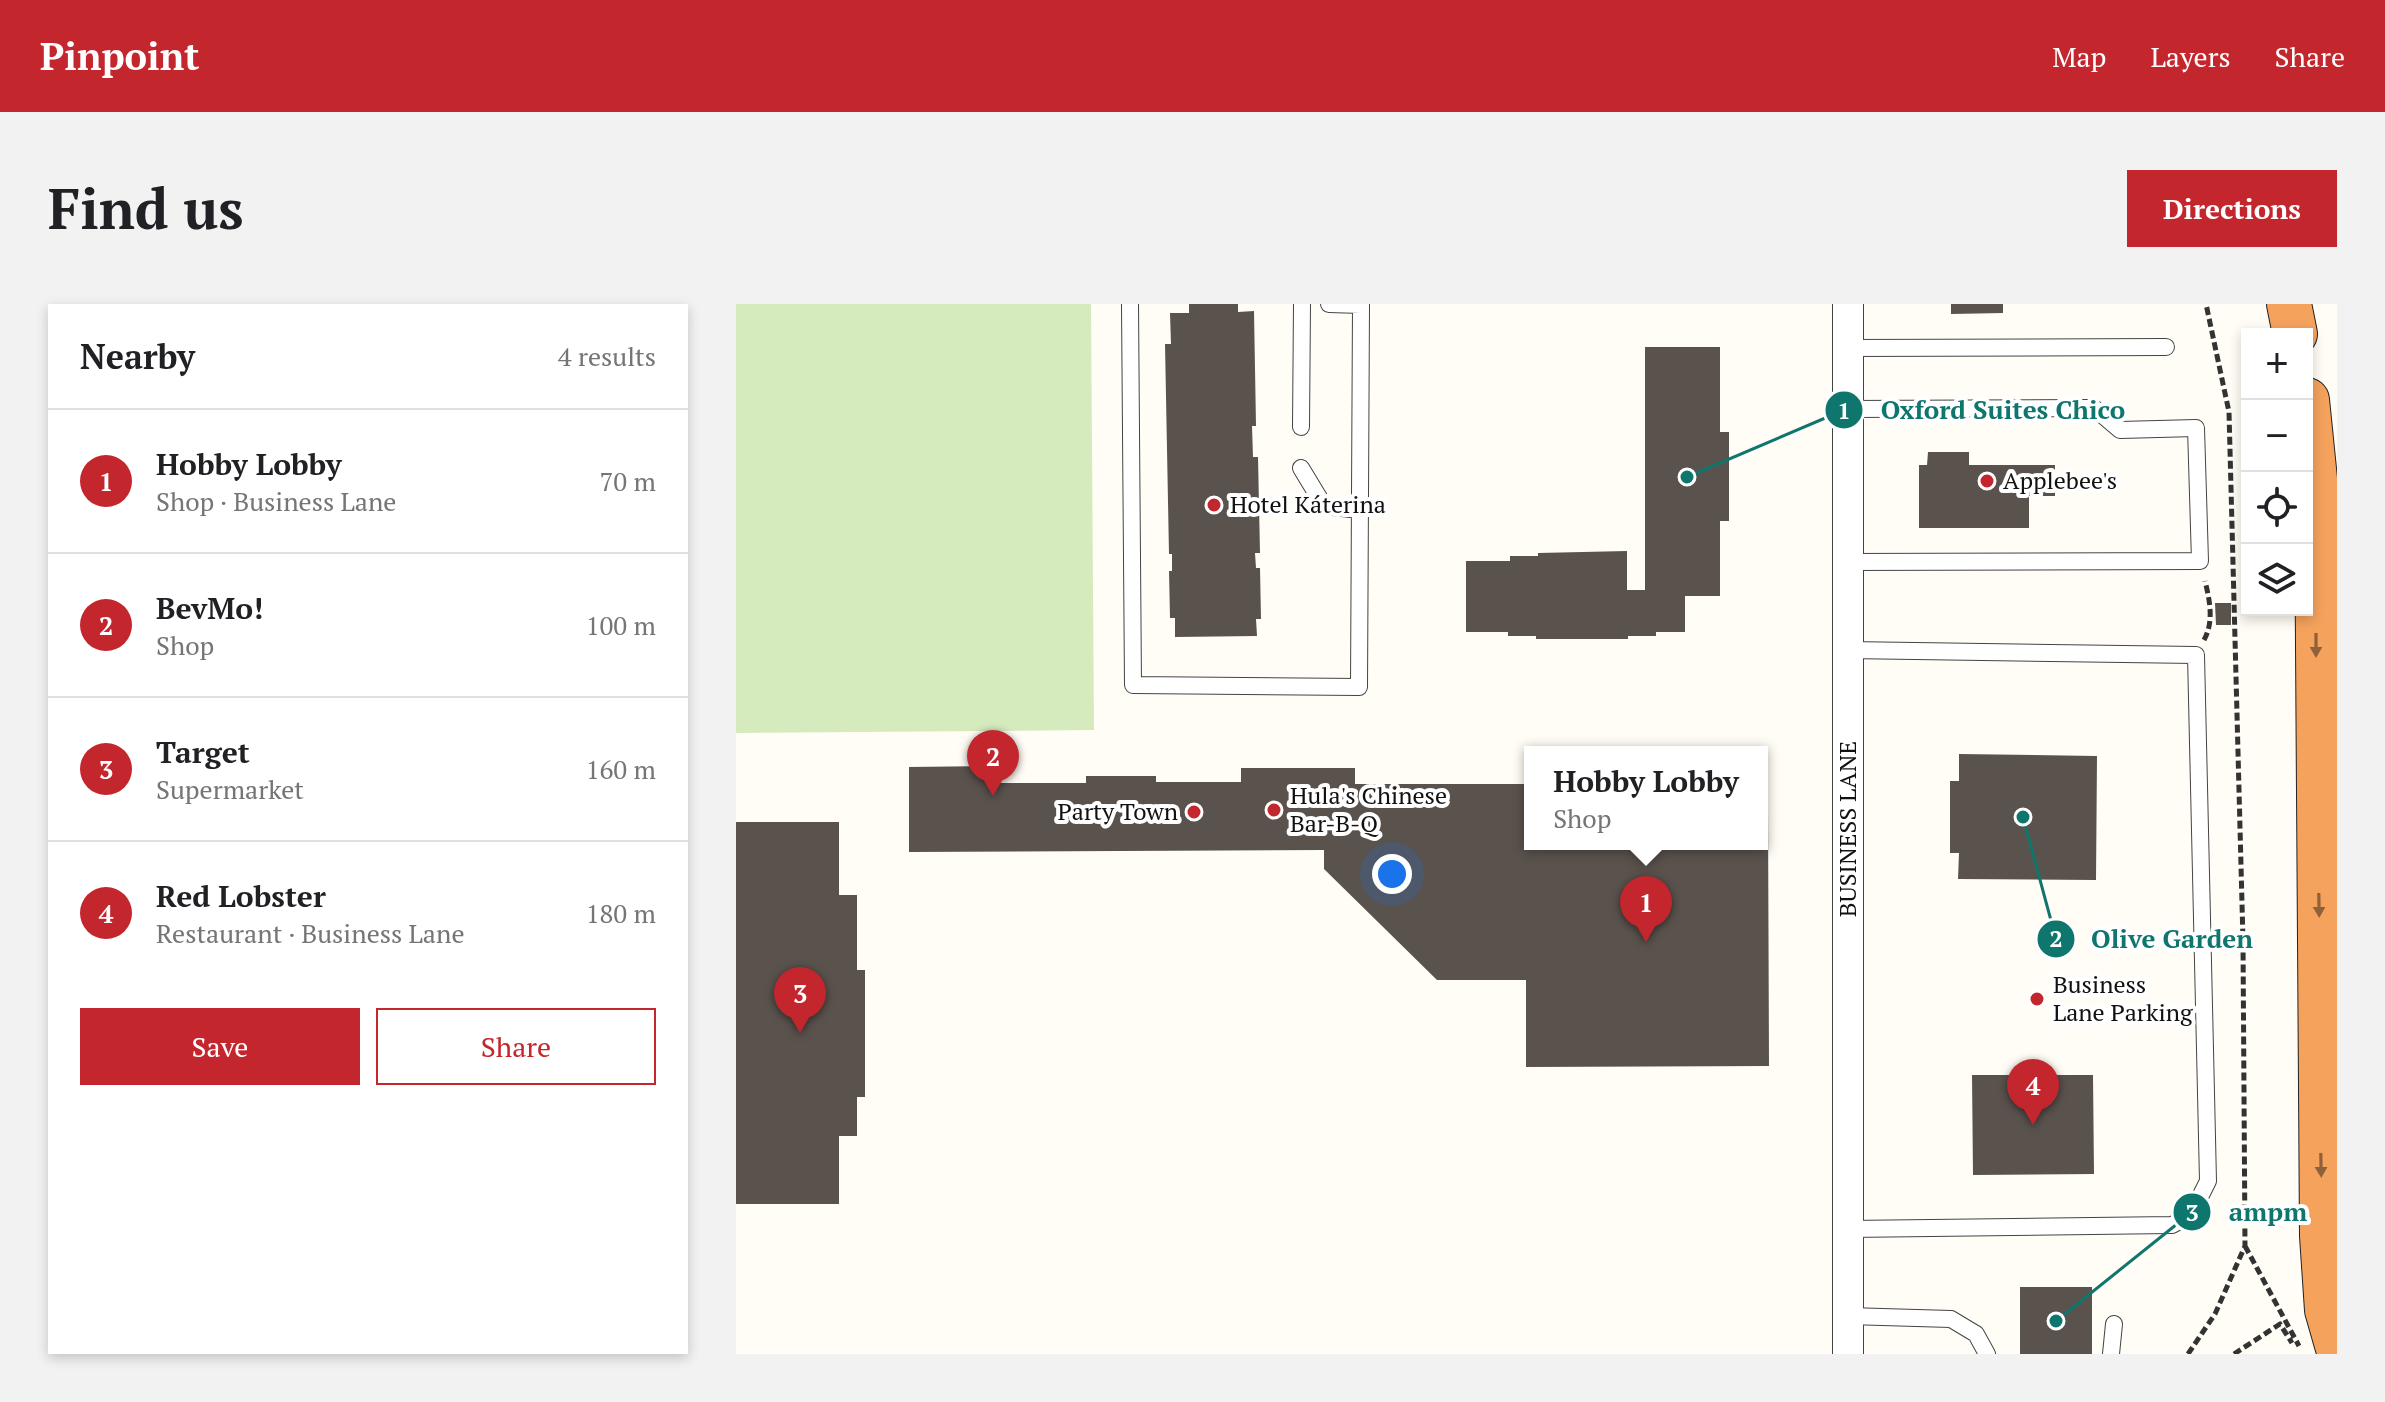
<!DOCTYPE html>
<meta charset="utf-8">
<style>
:root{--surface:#fff;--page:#f2f2f2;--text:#202124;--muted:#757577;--line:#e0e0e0;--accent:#c4262e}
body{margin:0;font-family:"PT Serif",serif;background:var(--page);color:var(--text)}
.controls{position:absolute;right:24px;top:24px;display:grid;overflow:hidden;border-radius:0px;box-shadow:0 4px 12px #0003}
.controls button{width:72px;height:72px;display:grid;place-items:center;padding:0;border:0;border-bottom:2px solid var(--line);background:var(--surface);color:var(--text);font:40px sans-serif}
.you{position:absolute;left:656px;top:570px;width:28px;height:28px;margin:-20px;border:6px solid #fff;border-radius:50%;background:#1a73e8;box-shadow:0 0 0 12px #1a73e833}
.badge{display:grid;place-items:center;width:52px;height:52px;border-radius:50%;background:var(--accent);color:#fff;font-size:26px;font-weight:700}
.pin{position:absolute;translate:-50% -66px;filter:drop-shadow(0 2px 4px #0008)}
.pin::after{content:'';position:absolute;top:42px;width:28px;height:24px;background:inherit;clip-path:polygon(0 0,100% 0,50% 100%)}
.popup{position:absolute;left:788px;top:442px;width:244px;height:104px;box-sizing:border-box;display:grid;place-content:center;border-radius:0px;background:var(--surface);filter:drop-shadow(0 2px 6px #0005);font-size:26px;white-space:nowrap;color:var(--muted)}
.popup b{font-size:30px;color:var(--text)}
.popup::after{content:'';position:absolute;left:50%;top:100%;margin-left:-16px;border:16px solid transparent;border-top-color:var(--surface)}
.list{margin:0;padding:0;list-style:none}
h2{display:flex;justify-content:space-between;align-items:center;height:104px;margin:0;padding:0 32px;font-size:34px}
h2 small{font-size:26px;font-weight:400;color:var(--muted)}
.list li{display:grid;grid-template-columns:52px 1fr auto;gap:24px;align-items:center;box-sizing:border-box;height:144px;padding:0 32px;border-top:2px solid var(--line)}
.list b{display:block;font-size:30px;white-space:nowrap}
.list p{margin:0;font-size:26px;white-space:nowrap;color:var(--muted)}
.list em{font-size:26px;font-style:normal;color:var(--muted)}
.actions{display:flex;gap:16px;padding:24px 32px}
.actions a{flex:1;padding:18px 0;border:2px solid var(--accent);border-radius:0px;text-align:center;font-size:28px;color:var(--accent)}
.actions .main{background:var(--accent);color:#fff}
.icon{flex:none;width:44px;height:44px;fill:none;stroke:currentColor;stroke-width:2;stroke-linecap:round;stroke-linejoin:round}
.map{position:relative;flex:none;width:1601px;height:1050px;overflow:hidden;border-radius:0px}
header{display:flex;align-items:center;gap:48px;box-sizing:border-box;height:112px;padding:0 40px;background:var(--accent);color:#fff}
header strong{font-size:38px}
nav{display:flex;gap:44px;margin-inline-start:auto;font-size:28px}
.intro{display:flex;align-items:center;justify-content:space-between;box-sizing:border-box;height:192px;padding:0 48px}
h1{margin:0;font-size:56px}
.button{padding:20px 36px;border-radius:0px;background:var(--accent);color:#fff;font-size:28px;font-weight:700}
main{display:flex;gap:48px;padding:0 48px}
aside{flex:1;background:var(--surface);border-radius:0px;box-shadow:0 4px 12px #0003}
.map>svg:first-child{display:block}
</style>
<header>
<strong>Pinpoint</strong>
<nav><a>Map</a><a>Layers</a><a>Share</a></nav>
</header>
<div class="intro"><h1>Find us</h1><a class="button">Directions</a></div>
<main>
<aside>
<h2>Nearby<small>4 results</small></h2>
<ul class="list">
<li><span class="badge">1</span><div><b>Hobby Lobby</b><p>Shop · Business Lane</p></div><em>70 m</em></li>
<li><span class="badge">2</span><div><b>BevMo!</b><p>Shop</p></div><em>100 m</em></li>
<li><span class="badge">3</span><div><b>Target</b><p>Supermarket</p></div><em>160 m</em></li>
<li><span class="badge">4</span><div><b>Red Lobster</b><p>Restaurant · Business Lane</p></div><em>180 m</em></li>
</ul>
<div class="actions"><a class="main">Save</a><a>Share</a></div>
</aside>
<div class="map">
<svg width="1601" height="1050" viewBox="0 0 1601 1050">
<rect width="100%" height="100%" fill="#fffdf5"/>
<!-- green -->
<path fill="#d5ebbd" d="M0,0H355L358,426L0,429Z"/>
<!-- building -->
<path fill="#5a524d" d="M453,0H502V8L518,7L520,122H516L517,153H522L524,249H519L520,264H524L525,315H520L521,332L439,333V314H434L433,267H436V250H433L429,40H435L434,9H453Z
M1215,0H1267V9L1215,10Z
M909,43H984V128H993V217H984V292H949V328H920V332H892V335H800V332H772V328H730V257H774V252H802V249L891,247V286H909Z
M1192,148H1233V161H1319V192H1293V224H1183V161H1191Z
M1479,299H1495V321H1480Z
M1223,450L1361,452L1360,576L1222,575L1223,549H1214V477H1223Z
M257,462V479H350V472H420V478H505V464H619V480H791L794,540H1026V505H1032L1033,762L790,763V676H701L588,565V546L173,548V463Z
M0,518H103V591H121V666H129V793H121V832H103V900H0Z
M1236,771H1357L1358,870L1237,871Z
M1284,983H1356V1050H1284Z"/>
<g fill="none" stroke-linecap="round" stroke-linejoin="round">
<defs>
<path id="service" d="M394,0L397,381L623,383L625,1L593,0
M1111,44L1430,43
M1111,105L1358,104L1384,126L1460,124L1464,257L1111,258
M565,123L566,0
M565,164L588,202L624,206
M1111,346L1460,351L1472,877L1455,911L1436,921L1112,925
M1112,1012L1215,1015L1240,1030L1251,1050
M1375,1050L1378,1020"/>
<path id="minor" d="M1112,0V1050"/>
<path id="motorway" d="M1553,0L1559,30
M1571,96L1581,195L1586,932L1591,1006L1601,1041"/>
</defs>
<!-- service casing -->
<use href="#service" stroke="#444" stroke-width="18"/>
<!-- minor casing -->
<use href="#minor" stroke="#444" stroke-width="32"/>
<!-- motorway casing -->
<use href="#motorway" stroke="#222" stroke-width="46"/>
<!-- path -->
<path stroke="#333" stroke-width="5" stroke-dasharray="8 4" stroke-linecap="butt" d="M1468,336C1478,318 1474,297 1469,277
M1509,942L1563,1042
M1452,1050L1479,1010L1509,942L1507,637L1493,108L1470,0
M1498,1050L1544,1020L1556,1039"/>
<!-- service -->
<use href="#service" stroke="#fff" stroke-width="16"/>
<!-- minor -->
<use href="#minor" stroke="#fff" stroke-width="30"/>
<!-- motorway -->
<use href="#motorway" stroke="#f5a25d" stroke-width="44"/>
</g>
<!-- one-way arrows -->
<defs><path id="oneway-solid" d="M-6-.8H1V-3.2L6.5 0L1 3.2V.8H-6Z" transform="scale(2)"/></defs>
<g fill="#8e613b">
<use href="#oneway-solid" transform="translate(1580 341) rotate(90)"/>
<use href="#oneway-solid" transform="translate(1583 601) rotate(89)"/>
<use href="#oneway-solid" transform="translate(1585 861) rotate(89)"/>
</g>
<!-- markers -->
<g fill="#c4262e" stroke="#fff" stroke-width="3">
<circle cx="1251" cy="177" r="8"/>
<circle cx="478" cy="201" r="8"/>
<circle cx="538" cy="506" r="8"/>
<circle cx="458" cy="508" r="8"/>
<circle cx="1301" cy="695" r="8"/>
</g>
<g text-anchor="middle" stroke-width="8" stroke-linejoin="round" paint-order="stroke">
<!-- poi labels -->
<g font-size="24" fill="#111" stroke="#fff" text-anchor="start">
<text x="1267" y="185">Applebee's</text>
<text x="494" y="209">Hotel Káterina</text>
<text x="554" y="500">Hula's Chinese<tspan x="554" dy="28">Bar-B-Q</tspan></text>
<text x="442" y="516" text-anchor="end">Party Town</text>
<text x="1317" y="689">Business<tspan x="1317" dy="28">Lane Parking</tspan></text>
</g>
<!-- street labels -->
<g font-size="24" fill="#111" stroke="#fff">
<text transform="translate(1112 525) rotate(-90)" y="8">BUSINESS LANE</text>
</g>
</g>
<!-- callouts -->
<path fill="none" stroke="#0f766e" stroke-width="3" d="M951 173L1108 106M1287 513L1320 635M1320 1017L1456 908"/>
<g fill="#0f766e" stroke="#fff" stroke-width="3">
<circle cx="951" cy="173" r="8"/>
<circle cx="1287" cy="513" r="8"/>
<circle cx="1320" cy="1017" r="8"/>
<circle cx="1108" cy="106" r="20"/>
<circle cx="1320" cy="635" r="20"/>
<circle cx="1456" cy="908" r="20"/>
</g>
<g font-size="24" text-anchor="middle" font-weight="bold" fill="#fff">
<text x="1108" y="115">1</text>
<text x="1320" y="643">2</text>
<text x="1456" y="917">3</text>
</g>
<g font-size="26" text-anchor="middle" font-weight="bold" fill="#0f766e" stroke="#fff" stroke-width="8" stroke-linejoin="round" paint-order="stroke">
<text x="1267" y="115">Oxford Suites Chico</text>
<text x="1436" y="644">Olive Garden</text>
<text x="1532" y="917">ampm</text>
</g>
</svg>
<div class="controls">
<button>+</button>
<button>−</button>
<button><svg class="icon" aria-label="locate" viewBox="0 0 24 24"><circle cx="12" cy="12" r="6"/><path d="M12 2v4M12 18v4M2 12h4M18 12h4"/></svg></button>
<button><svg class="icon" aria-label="layers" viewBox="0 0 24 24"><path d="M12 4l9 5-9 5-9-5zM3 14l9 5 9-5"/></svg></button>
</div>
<div class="you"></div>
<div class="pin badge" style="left:910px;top:638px">1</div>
<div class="popup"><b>Hobby Lobby</b>Shop</div>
<div class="pin badge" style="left:257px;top:492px">2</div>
<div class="pin badge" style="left:64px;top:729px">3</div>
<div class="pin badge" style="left:1297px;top:821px">4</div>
</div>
</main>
